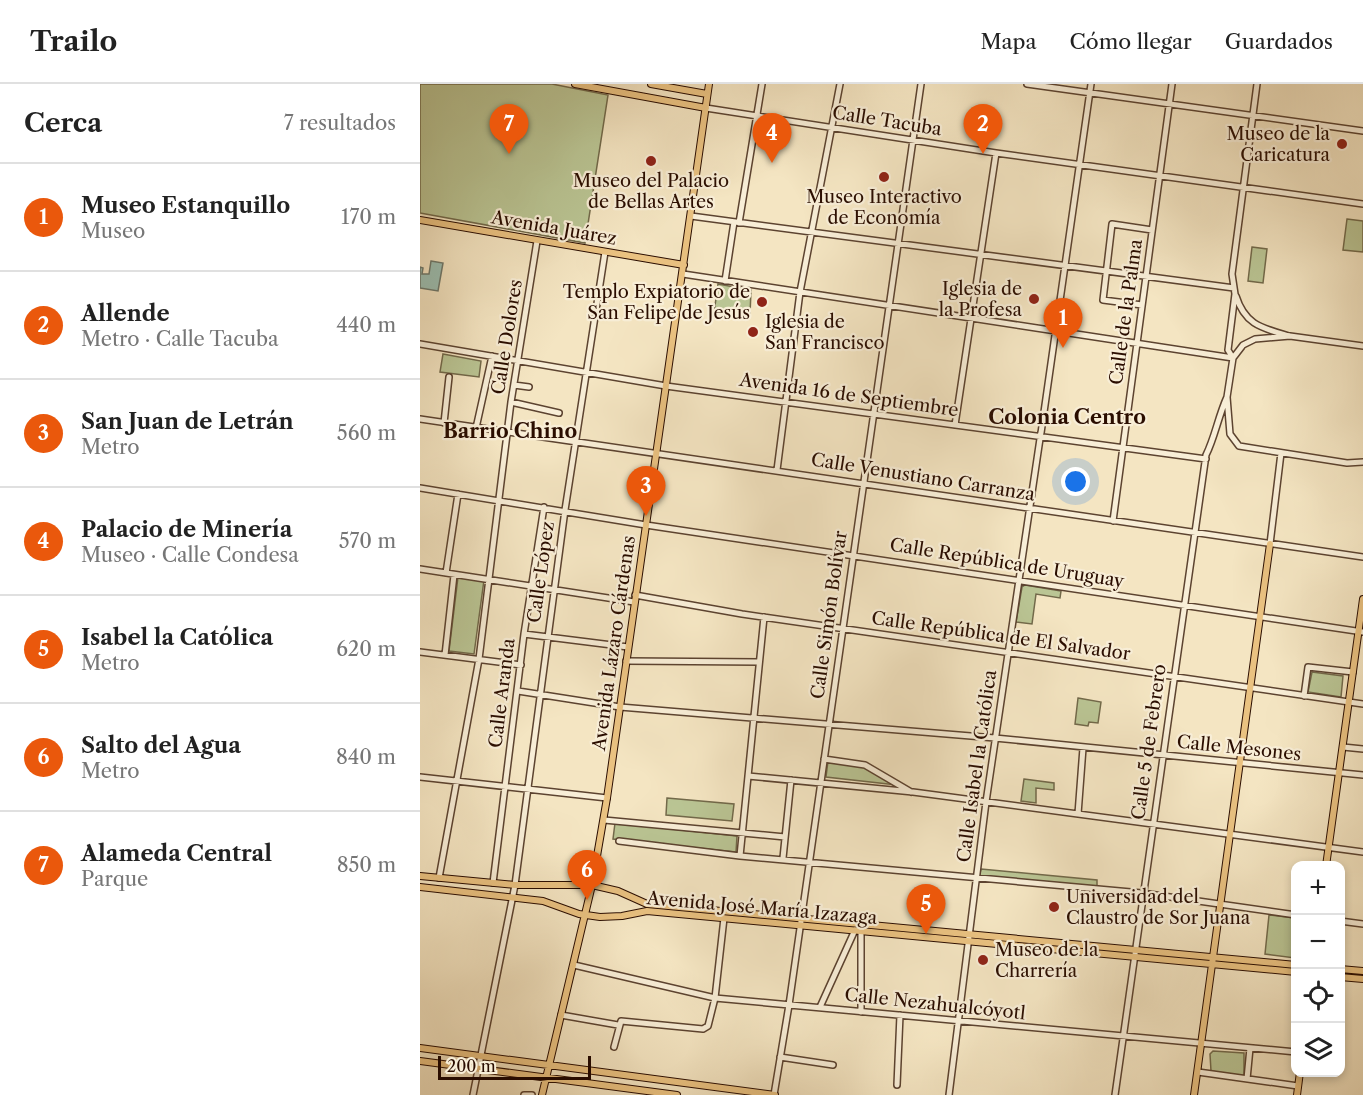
<!DOCTYPE html>
<html lang="es">
<meta charset="utf-8">
<style>
:root{--surface:#fff;--page:#f2f2f2;--text:#222;--muted:#767676;--line:#e0e0e0;--accent:#ea580c}
body{margin:0;font-family:"Libre Caslon Text",serif;background:var(--page);color:var(--text)}
.controls{position:absolute;right:18px;bottom:18px;display:grid;overflow:hidden;border-radius:12px;box-shadow:0 3px 9px #0003}
.controls button{width:54px;height:54px;display:grid;place-items:center;padding:0;border:0;border-bottom:2px solid var(--line);background:var(--surface);color:var(--text);font:30px sans-serif}
.scale{position:absolute;left:18px;bottom:15px;width:153px;box-sizing:border-box;padding-left:6px;border:3px solid #2a0d00;border-top:0;font-size:16px;line-height:21px;white-space:nowrap;color:#2a0d00;-webkit-text-stroke:4px #f8eed7;paint-order:stroke}
.you{position:absolute;left:656px;top:398px;width:21px;height:21px;margin:-15px;border:4px solid #fff;border-radius:50%;background:#1a73e8;box-shadow:0 0 0 9px #1a73e833}
.badge{display:grid;place-items:center;width:39px;height:39px;border-radius:50%;background:var(--accent);color:#fff;font-size:20px;font-weight:700}
.pin{position:absolute;translate:-50% -50px;filter:drop-shadow(0 2px 3px #0008)}
.pin::after{content:'';position:absolute;top:32px;width:21px;height:18px;background:inherit;clip-path:polygon(0 0,100% 0,50% 100%)}
.list{margin:0;padding:0;list-style:none}
h2{display:flex;justify-content:space-between;align-items:center;height:78px;margin:0;padding:0 24px;font-size:26px}
h2 small{font-size:20px;font-weight:400;color:var(--muted)}
.list li{display:grid;grid-template-columns:39px 1fr auto;gap:18px;align-items:center;box-sizing:border-box;height:108px;padding:0 24px;border-top:2px solid var(--line)}
.list b{display:block;font-size:22px;white-space:nowrap}
.list p{margin:0;font-size:20px;white-space:nowrap;color:var(--muted)}
.list em{font-size:20px;font-style:normal;color:var(--muted)}
.icon{flex:none;width:33px;height:33px;fill:none;stroke:currentColor;stroke-width:2;stroke-linecap:round;stroke-linejoin:round}
.map{position:relative;flex:none;width:943px;height:1011px;overflow:hidden}
header{display:flex;align-items:center;gap:36px;box-sizing:border-box;height:84px;padding:0 30px;background:var(--surface);border-bottom:2px solid var(--line)}
header strong{font-size:28px}
nav{display:flex;gap:33px;margin-inline-start:auto;font-size:21px}
main{display:flex}
aside{flex:1;background:var(--surface)}
.map>svg:first-child{display:block}
</style>
<header>
<strong>Trailo</strong>
<nav><a>Mapa</a><a>Cómo llegar</a><a>Guardados</a></nav>
</header>
<main>
<aside>
<h2>Cerca<small>7 resultados</small></h2>
<ul class="list">
<li><span class="badge">1</span><div><b>Museo Estanquillo</b><p>Museo</p></div><em>170 m</em></li>
<li><span class="badge">2</span><div><b>Allende</b><p>Metro · Calle Tacuba</p></div><em>440 m</em></li>
<li><span class="badge">3</span><div><b>San Juan de Letrán</b><p>Metro</p></div><em>560 m</em></li>
<li><span class="badge">4</span><div><b>Palacio de Minería</b><p>Museo · Calle Condesa</p></div><em>570 m</em></li>
<li><span class="badge">5</span><div><b>Isabel la Católica</b><p>Metro</p></div><em>620 m</em></li>
<li><span class="badge">6</span><div><b>Salto del Agua</b><p>Metro</p></div><em>840 m</em></li>
<li><span class="badge">7</span><div><b>Alameda Central</b><p>Parque</p></div><em>850 m</em></li>
</ul>
</aside>
<div class="map">
<svg width="943" height="1011" viewBox="0 0 943 1011">
<rect width="100%" height="100%" fill="#f4e5c2"/>
<filter id="stains"><feTurbulence type="fractalNoise" baseFrequency=".00333" numOctaves="4"/><feColorMatrix values="0 0 0 0 .2 0 0 0 0 .09 0 0 0 0 .02 0 0 0 .5 -.17"/></filter>
<radialGradient id="worn" r=".72"><stop offset=".6" stop-color="#630" stop-opacity="0"/><stop offset="1" stop-color="#630" stop-opacity=".3"/></radialGradient>
<!-- green -->
<path fill="#bac594" stroke="#72694a" stroke-width="1.5" d="M0,0H132L188,11L165,159L0,129Z
M927,135L943,137V168L923,166Z
M832,163L847,165L843,199L828,197Z
M298,200L331,206L330,231L294,229Z
M23,270L61,277L59,293L20,288Z
M38,493L64,496L54,570L29,567Z
M605,501L641,507L640,514L616,510L612,540L596,538L602,503Z
M892,588L923,592L921,613L888,608Z
M658,614L681,618L678,639L669,638L668,642L655,640Z
M408,677L444,682L477,701L406,693Z
M604,695L634,699V706L616,704V719L601,717Z
M247,714L314,720L312,737L246,731Z
M195,739L317,752L316,768L193,755Z
M561,785L677,796V806L559,793Z
M849,831L875,834V874L845,870Z
M793,967L824,969V992L791,987L790,970Z"/>
<!-- water -->
<path fill="#9cbfb2" stroke="#6e786b" stroke-width="1.5" d="M11,177L23,179L18,207L0,204V183L3,184L2,190H9Z"/>
<g fill="none" stroke-linecap="round" stroke-linejoin="round">
<defs>
<path id="minor" d="M607,0L943,47
M286,24L576,69L943,120
M271,132L814,204
M319,139L342,0
M263,190L813,274
M305,197L314,138
M816,212C825,241 842,244 869,252
M722,221L683,216L692,140L732,146
M0,260L246,302L786,375
M943,262L870,252L835,255L823,261L813,274L807,313L810,350L819,362L927,379L943,378
M813,274L808,266L815,210L812,190L837,0
M94,301L109,303
M91,318L139,329
M0,335L943,473
M24,339L29,293
M535,341L576,69
M56,344L72,272
M621,349L671,0
M357,386L380,208L420,0
M0,404L226,441L943,548
M693,437L752,0
M850,460L861,369
M0,485L214,518
M26,489L38,410
M215,511L322,530L943,620
M104,550L208,563
M0,568L101,581
M25,571L34,491
M206,577L339,578
M98,607L200,623L575,654L943,691
M884,612L888,583L933,588
M923,663L943,665
M404,675L445,681L491,708
M328,692L493,708L943,768
M0,693L187,714
M658,730L663,664
M184,736L365,753
M199,757L320,772L722,809L876,831
M320,772L344,533
M363,774L371,696
M19,794L59,575L91,318L117,157
M73,799L104,550L124,423
M920,837L943,840
M441,847V928
M154,881L295,914L876,968
M400,923L435,846
M141,931L198,941
M194,963L201,937L283,945L288,942L295,914L304,834
M360,973L413,981
M778,988L878,1002
M827,995L830,964
M477,1001L480,931
M53,1011L95,801L145,426L185,168
M104,1011H112
M354,1011L369,921L501,0
M529,1011L566,718L621,348
M695,1011L786,371C795,353 798,333 807,313"/>
<path id="major" d="M155,0L286,24
M231,0L287,10
M0,136L264,181
M906,782L943,515
M0,792L95,801H172L198,807L227,820L876,881
M0,803L123,817L159,830L180,833L202,832L227,827L876,888
M920,885L943,887
M920,893L943,895
M0,964L355,1011
M0,977L257,1011
M122,1011L172,801L187,714L289,0
M774,1011L850,460
M877,1011L880,988"/>
</defs>
<!-- minor casing -->
<use href="#minor" stroke="#5c4330" stroke-width="8"/>
<!-- major casing -->
<use href="#major" stroke="#2a0d00" stroke-width="8"/>
<!-- minor -->
<use href="#minor" stroke="#f8eed7" stroke-width="5"/>
<!-- major -->
<use href="#major" stroke="#eac281" stroke-width="6"/>
</g>
<!-- markers -->
<g fill="#8f2418" stroke="#f8eed7" stroke-width="2">
<circle cx="922" cy="60" r="6"/>
<circle cx="231" cy="77" r="6"/>
<circle cx="464" cy="93" r="6"/>
<circle cx="614" cy="215" r="6"/>
<circle cx="342" cy="218" r="6"/>
<circle cx="333" cy="248" r="6"/>
<circle cx="634" cy="823" r="6"/>
<circle cx="563" cy="876" r="6"/>
</g>
<g text-anchor="middle" stroke-width="4.5" stroke-linejoin="round" paint-order="stroke">
<!-- street labels -->
<g font-size="18" fill="#2a0d00" stroke="#f8eed7">
<text transform="translate(467 37) rotate(9)" y="6">Calle Tacuba</text>
<text transform="translate(134 144) rotate(10)" y="6">Avenida Juárez</text>
<text transform="translate(706 228) rotate(-82)" y="6">Calle de la Palma</text>
<text transform="translate(87 253) rotate(-81)" y="6">Calle Dolores</text>
<text transform="translate(429 311) rotate(8)" y="6">Avenida 16 de Septiembre</text>
<text transform="translate(503 393) rotate(9)" y="6">Calle Venustiano Carranza</text>
<text transform="translate(587 479) rotate(9)" y="6">Calle República de Uruguay</text>
<text transform="translate(121 488) rotate(-82)" y="6">Calle López</text>
<text transform="translate(409 531) rotate(-82)" y="6">Calle Simón Bolívar</text>
<text transform="translate(581 552) rotate(8)" y="6">Calle República de El Salvador</text>
<text transform="translate(194 559) rotate(-82)" y="6">Avenida Lázaro Cárdenas</text>
<text transform="translate(82 609) rotate(-83)" y="6">Calle Aranda</text>
<text transform="translate(729 658) rotate(-82)" y="6">Calle 5 de Febrero</text>
<text transform="translate(819 664) rotate(6)" y="6">Calle Mesones</text>
<text transform="translate(557 682) rotate(-82)" y="6">Calle Isabel la Católica</text>
<text transform="translate(342 824) rotate(5)" y="6">Avenida José María Izazaga</text>
<text transform="translate(515 920) rotate(6)" y="6">Calle Nezahualcóyotl</text>
</g>
<!-- poi labels -->
<g font-size="18" fill="#2a0d00" stroke="#f8eed7" text-anchor="end">
<text x="910" y="56">Museo de la<tspan x="910" dy="21">Caricatura</tspan></text>
<text x="231" y="103" text-anchor="middle">Museo del Palacio<tspan x="231" dy="21">de Bellas Artes</tspan></text>
<text x="464" y="119" text-anchor="middle">Museo Interactivo<tspan x="464" dy="21">de Economía</tspan></text>
<text x="602" y="211">Iglesia de<tspan x="602" dy="21">la Profesa</tspan></text>
<text x="330" y="214">Templo Expiatorio de<tspan x="330" dy="21">San Felipe de Jesús</tspan></text>
<text x="345" y="244" text-anchor="start">Iglesia de<tspan x="345" dy="21">San Francisco</tspan></text>
<text x="646" y="819" text-anchor="start">Universidad del<tspan x="646" dy="21">Claustro de Sor Juana</tspan></text>
<text x="575" y="872" text-anchor="start">Museo de la<tspan x="575" dy="21">Charrería</tspan></text>
</g>
<!-- neighbourhood labels -->
<g font-size="20" font-weight="bold" fill="#2a0d00" stroke="#f8eed7">
<text x="647" y="340">Colonia Centro</text>
<text x="90" y="354">Barrio Chino</text>
</g>
</g>
<rect width="100%" height="100%" filter="url(#stains)"/>
<rect width="100%" height="100%" fill="url(#worn)"/>
</svg>
<div class="controls">
<button>+</button>
<button>−</button>
<button><svg class="icon" aria-label="locate" viewBox="0 0 24 24"><circle cx="12" cy="12" r="6"/><path d="M12 2v4M12 18v4M2 12h4M18 12h4"/></svg></button>
<button><svg class="icon" aria-label="layers" viewBox="0 0 24 24"><path d="M12 4l9 5-9 5-9-5zM3 14l9 5 9-5"/></svg></button>
</div>
<div class="scale">200 m</div>
<div class="you"></div>
<div class="pin badge" style="left:643px;top:264px">1</div>
<div class="pin badge" style="left:563px;top:70px">2</div>
<div class="pin badge" style="left:226px;top:432px">3</div>
<div class="pin badge" style="left:352px;top:79px">4</div>
<div class="pin badge" style="left:506px;top:850px">5</div>
<div class="pin badge" style="left:167px;top:816px">6</div>
<div class="pin badge" style="left:89px;top:70px">7</div>
</div>
</main>
